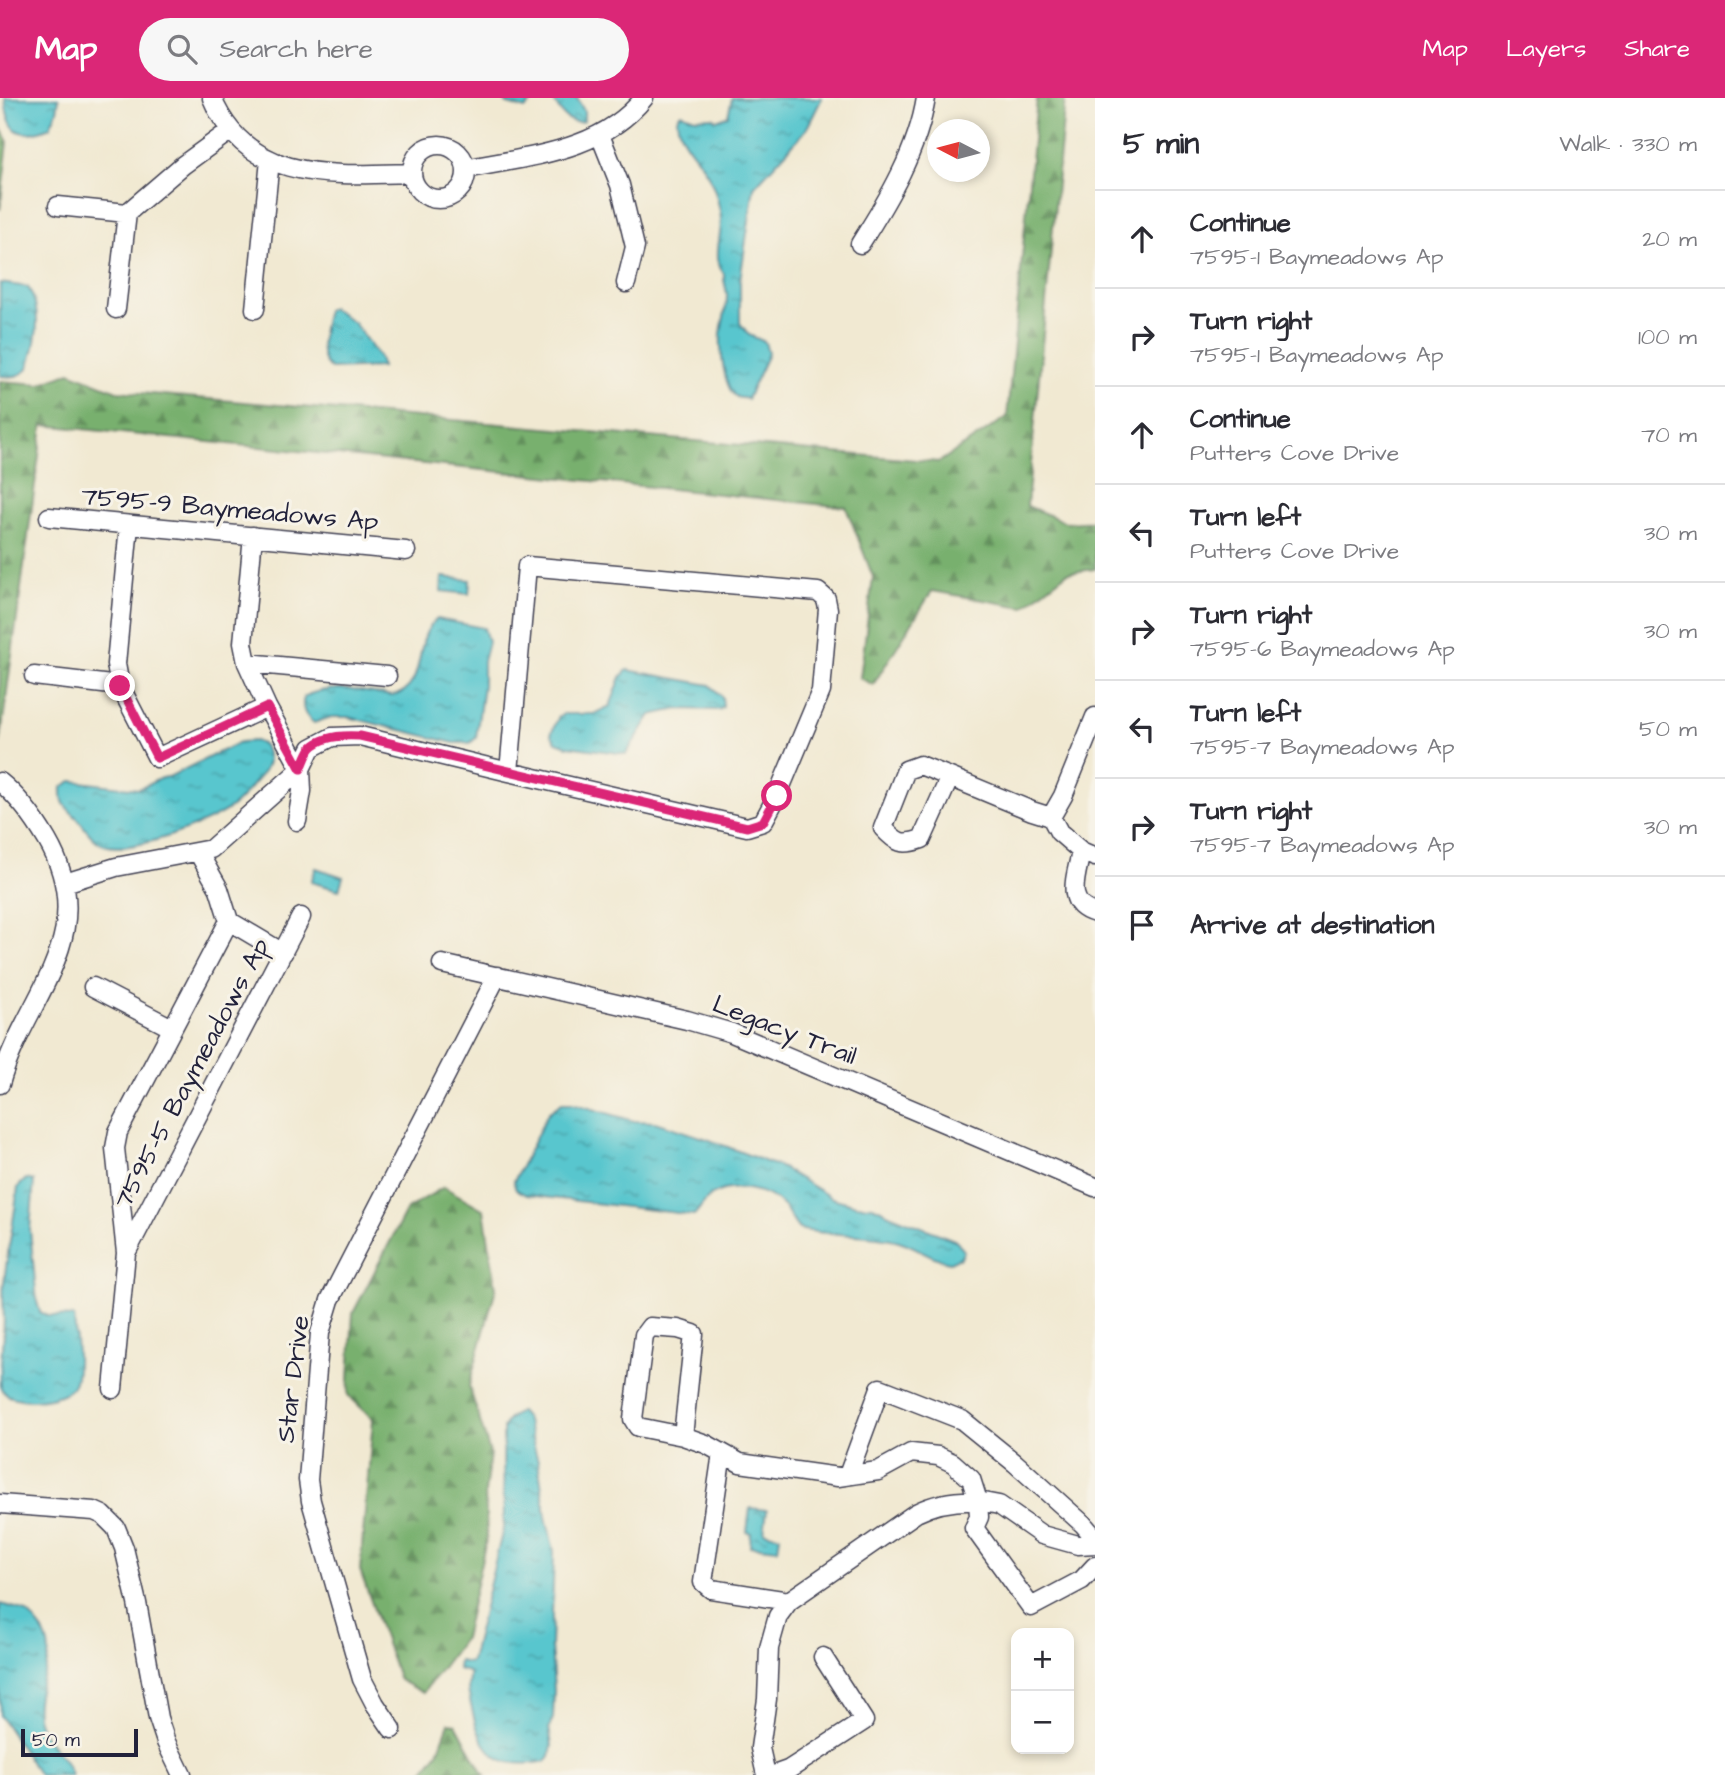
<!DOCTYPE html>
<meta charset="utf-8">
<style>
:root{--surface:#fff;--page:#f7f7f7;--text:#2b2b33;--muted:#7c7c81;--line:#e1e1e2;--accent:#db2777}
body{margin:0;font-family:"Architects Daughter",sans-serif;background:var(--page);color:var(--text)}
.controls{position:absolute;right:21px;bottom:21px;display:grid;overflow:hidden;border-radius:14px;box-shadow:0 4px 10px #0003}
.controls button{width:63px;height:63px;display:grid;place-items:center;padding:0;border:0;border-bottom:2px solid var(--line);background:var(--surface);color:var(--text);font:35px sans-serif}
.compass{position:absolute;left:927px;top:21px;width:63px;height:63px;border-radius:50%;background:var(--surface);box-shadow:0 4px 10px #0003;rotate:276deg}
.scale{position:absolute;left:21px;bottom:18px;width:117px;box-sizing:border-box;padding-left:7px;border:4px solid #22223b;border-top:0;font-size:19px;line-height:24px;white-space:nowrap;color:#22223b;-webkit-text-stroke:5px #f7f3e8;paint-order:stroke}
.stop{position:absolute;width:21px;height:21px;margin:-16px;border:5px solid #db2777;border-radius:50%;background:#fff}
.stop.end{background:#db2777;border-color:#fff;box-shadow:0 2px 7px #0008}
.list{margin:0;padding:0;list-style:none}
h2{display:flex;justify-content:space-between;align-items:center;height:91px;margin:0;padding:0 28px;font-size:30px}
h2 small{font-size:23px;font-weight:400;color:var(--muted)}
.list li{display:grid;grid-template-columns:46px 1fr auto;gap:21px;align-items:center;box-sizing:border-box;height:98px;padding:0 28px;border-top:2px solid var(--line)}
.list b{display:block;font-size:26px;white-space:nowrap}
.list p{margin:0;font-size:23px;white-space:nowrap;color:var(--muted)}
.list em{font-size:23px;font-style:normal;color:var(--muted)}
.icon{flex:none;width:38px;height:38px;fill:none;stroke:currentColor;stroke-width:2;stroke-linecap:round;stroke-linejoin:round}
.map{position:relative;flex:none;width:1095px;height:1677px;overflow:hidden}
header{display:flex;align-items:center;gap:42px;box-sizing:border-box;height:98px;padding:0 35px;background:var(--accent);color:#fff}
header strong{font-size:33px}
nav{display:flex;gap:38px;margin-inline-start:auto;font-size:24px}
.search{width:490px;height:63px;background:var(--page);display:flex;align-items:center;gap:18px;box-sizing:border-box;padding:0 24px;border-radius:38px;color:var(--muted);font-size:26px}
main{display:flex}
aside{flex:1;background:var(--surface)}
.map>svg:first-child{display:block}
</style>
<header>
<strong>Map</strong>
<div class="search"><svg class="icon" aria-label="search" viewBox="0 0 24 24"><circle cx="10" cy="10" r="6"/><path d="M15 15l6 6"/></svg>Search here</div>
<nav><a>Map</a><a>Layers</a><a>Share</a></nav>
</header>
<main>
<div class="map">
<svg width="1095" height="1677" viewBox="0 0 1095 1677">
<defs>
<pattern id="forest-firs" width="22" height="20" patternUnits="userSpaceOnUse" patternTransform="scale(1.75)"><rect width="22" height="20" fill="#78b06e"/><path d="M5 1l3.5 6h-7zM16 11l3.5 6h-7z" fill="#628f5c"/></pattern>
<pattern id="water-ripples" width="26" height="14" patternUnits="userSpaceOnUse" patternTransform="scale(1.75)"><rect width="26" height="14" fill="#59c6ce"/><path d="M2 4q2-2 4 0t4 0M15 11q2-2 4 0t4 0" fill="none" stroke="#49a0a8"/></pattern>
</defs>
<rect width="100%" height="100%" fill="#f7f3e8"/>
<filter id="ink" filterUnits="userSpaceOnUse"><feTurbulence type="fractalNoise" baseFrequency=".0143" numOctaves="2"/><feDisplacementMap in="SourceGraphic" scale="14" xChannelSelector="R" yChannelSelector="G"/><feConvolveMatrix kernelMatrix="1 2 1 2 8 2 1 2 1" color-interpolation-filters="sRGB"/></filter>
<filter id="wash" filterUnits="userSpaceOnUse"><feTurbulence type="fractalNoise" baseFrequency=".00686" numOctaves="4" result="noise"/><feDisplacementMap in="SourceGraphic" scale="28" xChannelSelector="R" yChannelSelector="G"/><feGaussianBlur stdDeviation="1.57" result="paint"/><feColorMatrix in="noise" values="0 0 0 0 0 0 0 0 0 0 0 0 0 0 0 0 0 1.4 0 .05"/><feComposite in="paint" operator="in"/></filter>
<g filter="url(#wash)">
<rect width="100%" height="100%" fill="#f1e9d2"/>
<!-- forest -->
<path fill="url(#forest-firs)" stroke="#4d6954" stroke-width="2" d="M1037,0H1065L1027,408L1068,425L1095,423V471L1067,475L1023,509L932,493L873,587L860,580L873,479L846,409L43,327L0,645V283L40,286L70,274L117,293L939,364L1007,319Z
M0,29L8,44L0,112Z
M444,1089L484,1112L496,1190L469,1288L490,1355L485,1395L487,1438L464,1540L423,1595L399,1582L360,1472L373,1321L348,1297L353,1215L407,1111Z
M449,1625L456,1626L482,1674L486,1677H420L438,1654Z"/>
<!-- water -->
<path fill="url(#water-ripples)" stroke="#3e7484" stroke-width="2" d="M5,0H59L57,13L50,29C18,43 8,33 5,0Z
M503,0H533L532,4L525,11L507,6Z
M553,0H577L584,13V23C568,28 558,13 553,0Z
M732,0H822L806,32L754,89L740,182V225L749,237L765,244L768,256L747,301C746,300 738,300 737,299C724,293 720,249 721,236C722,224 727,211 727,198C727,190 723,184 724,176C710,157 725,135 720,113C717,97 711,80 702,67C691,51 678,40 677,20L681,15L695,20L713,19L716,22L728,18Z
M0,185L28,189C43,213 37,244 28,270C20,280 11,279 0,278Z
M331,210L354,225L378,258L382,269L331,271C315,261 323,228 327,212Z
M442,479L470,482L469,496L441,493Z
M437,521L484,530L488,544L483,563V587L476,640L470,645H454L348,619H331L314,625C305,618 301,611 304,599C331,584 363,594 392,598C430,590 411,540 437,521Z
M627,572L710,587L722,599L723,609L719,612L678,611L651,617L626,656L567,648L556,644L551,636L559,618L564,616H594L610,608L621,579Z
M255,643L264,647C266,652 268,658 268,663C267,672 259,679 254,685C248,692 242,700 235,706C215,724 131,757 104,747C93,743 85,730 78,721C66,708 61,709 62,689L72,683L138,691C149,688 159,678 169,679L240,644Z
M316,770L343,779L339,792L311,784Z
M562,1005H572L634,1023L655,1024L707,1041L782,1070L832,1100L856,1107L873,1108L889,1116L957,1143L964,1153L960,1161L958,1160L950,1164C932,1161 916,1148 899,1143C866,1134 832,1139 799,1131C792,1124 790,1115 783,1108C767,1091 732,1084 712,1097C704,1102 700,1111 694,1117L527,1097C519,1094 514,1092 514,1083L548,1015Z
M26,1081L34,1083L30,1132L37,1204L40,1214L48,1218L74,1219C75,1235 81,1275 73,1288C64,1303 9,1309 1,1290C0,1276 2,1253 3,1237C6,1220 1,1202 4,1184C8,1152 14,1121 18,1089Z
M520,1313L526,1320L538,1363L546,1419L554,1453L551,1548L554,1592L553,1620L549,1630L552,1647L550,1658L546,1663C506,1671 486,1662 475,1623C472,1612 469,1601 468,1590C468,1584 470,1580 469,1574L458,1571L459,1563L468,1565L471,1563L504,1427L503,1330L508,1322Z
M750,1410L767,1412L764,1434L780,1438L778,1451L750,1448L751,1435L747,1434Z
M0,1506C8,1508 18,1510 26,1514C30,1517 34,1522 37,1526C67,1558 29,1584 38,1623C43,1645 65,1655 71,1677H39L0,1618Z"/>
</g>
<g filter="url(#ink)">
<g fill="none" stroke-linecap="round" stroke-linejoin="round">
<defs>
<path id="minor" d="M212,0C247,86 335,77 411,75
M600,37L620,87L635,149L626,185
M412 74a27 27 0 1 1 54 0a27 27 0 1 1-54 0Z
M466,71C529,58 601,54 644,0
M58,108L127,115
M127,115L183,67L231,32
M860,146C888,102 918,52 926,0
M116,211L127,115
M255,211L270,62
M49,419L406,453
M129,427L116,566L120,588L157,660L267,609
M253,438L243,545L247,565L267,609L301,671L302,693L297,723
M527,468L818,494L826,501L828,511L821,593L777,698L763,724L747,729L509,674Z
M247,565L387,578
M34,578L120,588
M920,667L950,679L922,741C902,748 897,745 883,730L906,672Z
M950,679L1032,713L1051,719L1059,734L1081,753
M0,684C20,700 34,720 47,742C103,838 24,899 0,986
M1051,719L1063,698L1095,619
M1095,759L1081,753C1077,778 1063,806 1095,815
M65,785L116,769L211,751L301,671L311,650L332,639L360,638L509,674
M229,823L283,855
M442,866L687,922L732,935L1095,1089
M93,889L172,930
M126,1155L301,819
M650,1229L678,1231L694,1236L683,1338L638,1329L633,1321L644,1237Z
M113,1291L126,1155L115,1050L118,1034L229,823L219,791L198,754
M683,1338L706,1346L740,1365L838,1379L878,1373L911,1355L938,1358L953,1365L971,1381L978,1403L999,1407L1042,1437L1078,1447L1095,1446
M722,1355L703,1484L711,1491L789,1503
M848,1377L880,1290L962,1322L1015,1365L1083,1426L1095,1440
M0,1406L94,1413L103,1417L116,1430L124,1450L137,1505L158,1620L166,1644L182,1677
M392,1631L375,1606L362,1581L311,1403L308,1382L320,1235L330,1202L497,878
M766,1677L760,1650L767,1601L769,1550L778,1518L789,1503L916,1415C936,1405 956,1402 978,1403L979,1419L974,1430L1031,1509L1082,1482L1095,1468
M774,1677L788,1672L864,1623L823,1559"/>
</defs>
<!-- minor casing -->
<use href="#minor" stroke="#414052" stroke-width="21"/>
<!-- minor -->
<use href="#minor" stroke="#fff" stroke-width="18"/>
</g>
</g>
<g fill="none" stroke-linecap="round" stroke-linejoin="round" filter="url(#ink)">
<!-- route -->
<path stroke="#db2777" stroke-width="9" d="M120,588L157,660L267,609L301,671C304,665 307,655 311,650C323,637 345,637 360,638L747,729L763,724L777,698"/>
</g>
<g text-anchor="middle" stroke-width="6" stroke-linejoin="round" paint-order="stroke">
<!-- street labels -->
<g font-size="26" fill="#22223b" stroke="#f7f3e8">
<text transform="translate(230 410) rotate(5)" y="9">7595-9 Baymeadows Ap</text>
<text transform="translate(785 931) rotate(21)" y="9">Legacy Trail</text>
<text transform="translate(191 975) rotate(-62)" y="9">7595-5 Baymeadows Ap</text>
<text transform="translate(292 1281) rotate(-83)" y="9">Star Drive</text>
</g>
</g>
</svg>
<div class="controls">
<button>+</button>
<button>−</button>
</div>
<svg class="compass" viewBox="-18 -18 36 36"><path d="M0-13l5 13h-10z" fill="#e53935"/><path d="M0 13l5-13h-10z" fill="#7c7c81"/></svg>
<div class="scale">50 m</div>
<div class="stop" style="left:777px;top:698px"></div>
<div class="stop end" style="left:120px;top:588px"></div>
</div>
<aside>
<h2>5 min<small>Walk · 330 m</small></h2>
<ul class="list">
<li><svg class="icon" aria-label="ahead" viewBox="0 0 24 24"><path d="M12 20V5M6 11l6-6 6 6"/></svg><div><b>Continue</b><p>7595-1 Baymeadows Ap</p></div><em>20 m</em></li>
<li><svg class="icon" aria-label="right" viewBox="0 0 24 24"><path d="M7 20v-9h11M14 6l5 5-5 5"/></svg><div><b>Turn right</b><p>7595-1 Baymeadows Ap</p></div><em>100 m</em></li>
<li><svg class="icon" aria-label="ahead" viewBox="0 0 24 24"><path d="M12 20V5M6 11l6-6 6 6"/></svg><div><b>Continue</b><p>Putters Cove Drive</p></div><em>70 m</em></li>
<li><svg class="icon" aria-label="left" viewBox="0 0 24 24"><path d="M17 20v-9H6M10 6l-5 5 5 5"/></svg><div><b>Turn left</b><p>Putters Cove Drive</p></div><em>30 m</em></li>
<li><svg class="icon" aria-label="right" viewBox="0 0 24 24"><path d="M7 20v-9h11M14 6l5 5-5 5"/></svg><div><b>Turn right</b><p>7595-6 Baymeadows Ap</p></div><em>30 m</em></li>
<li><svg class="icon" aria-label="left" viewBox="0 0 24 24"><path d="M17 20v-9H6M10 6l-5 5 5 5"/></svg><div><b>Turn left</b><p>7595-7 Baymeadows Ap</p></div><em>50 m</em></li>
<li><svg class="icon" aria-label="right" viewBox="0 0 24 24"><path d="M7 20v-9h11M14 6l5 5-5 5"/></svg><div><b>Turn right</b><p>7595-7 Baymeadows Ap</p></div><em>30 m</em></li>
<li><svg class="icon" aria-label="arrive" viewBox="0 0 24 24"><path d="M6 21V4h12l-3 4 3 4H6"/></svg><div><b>Arrive at destination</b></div></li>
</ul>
</aside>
</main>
